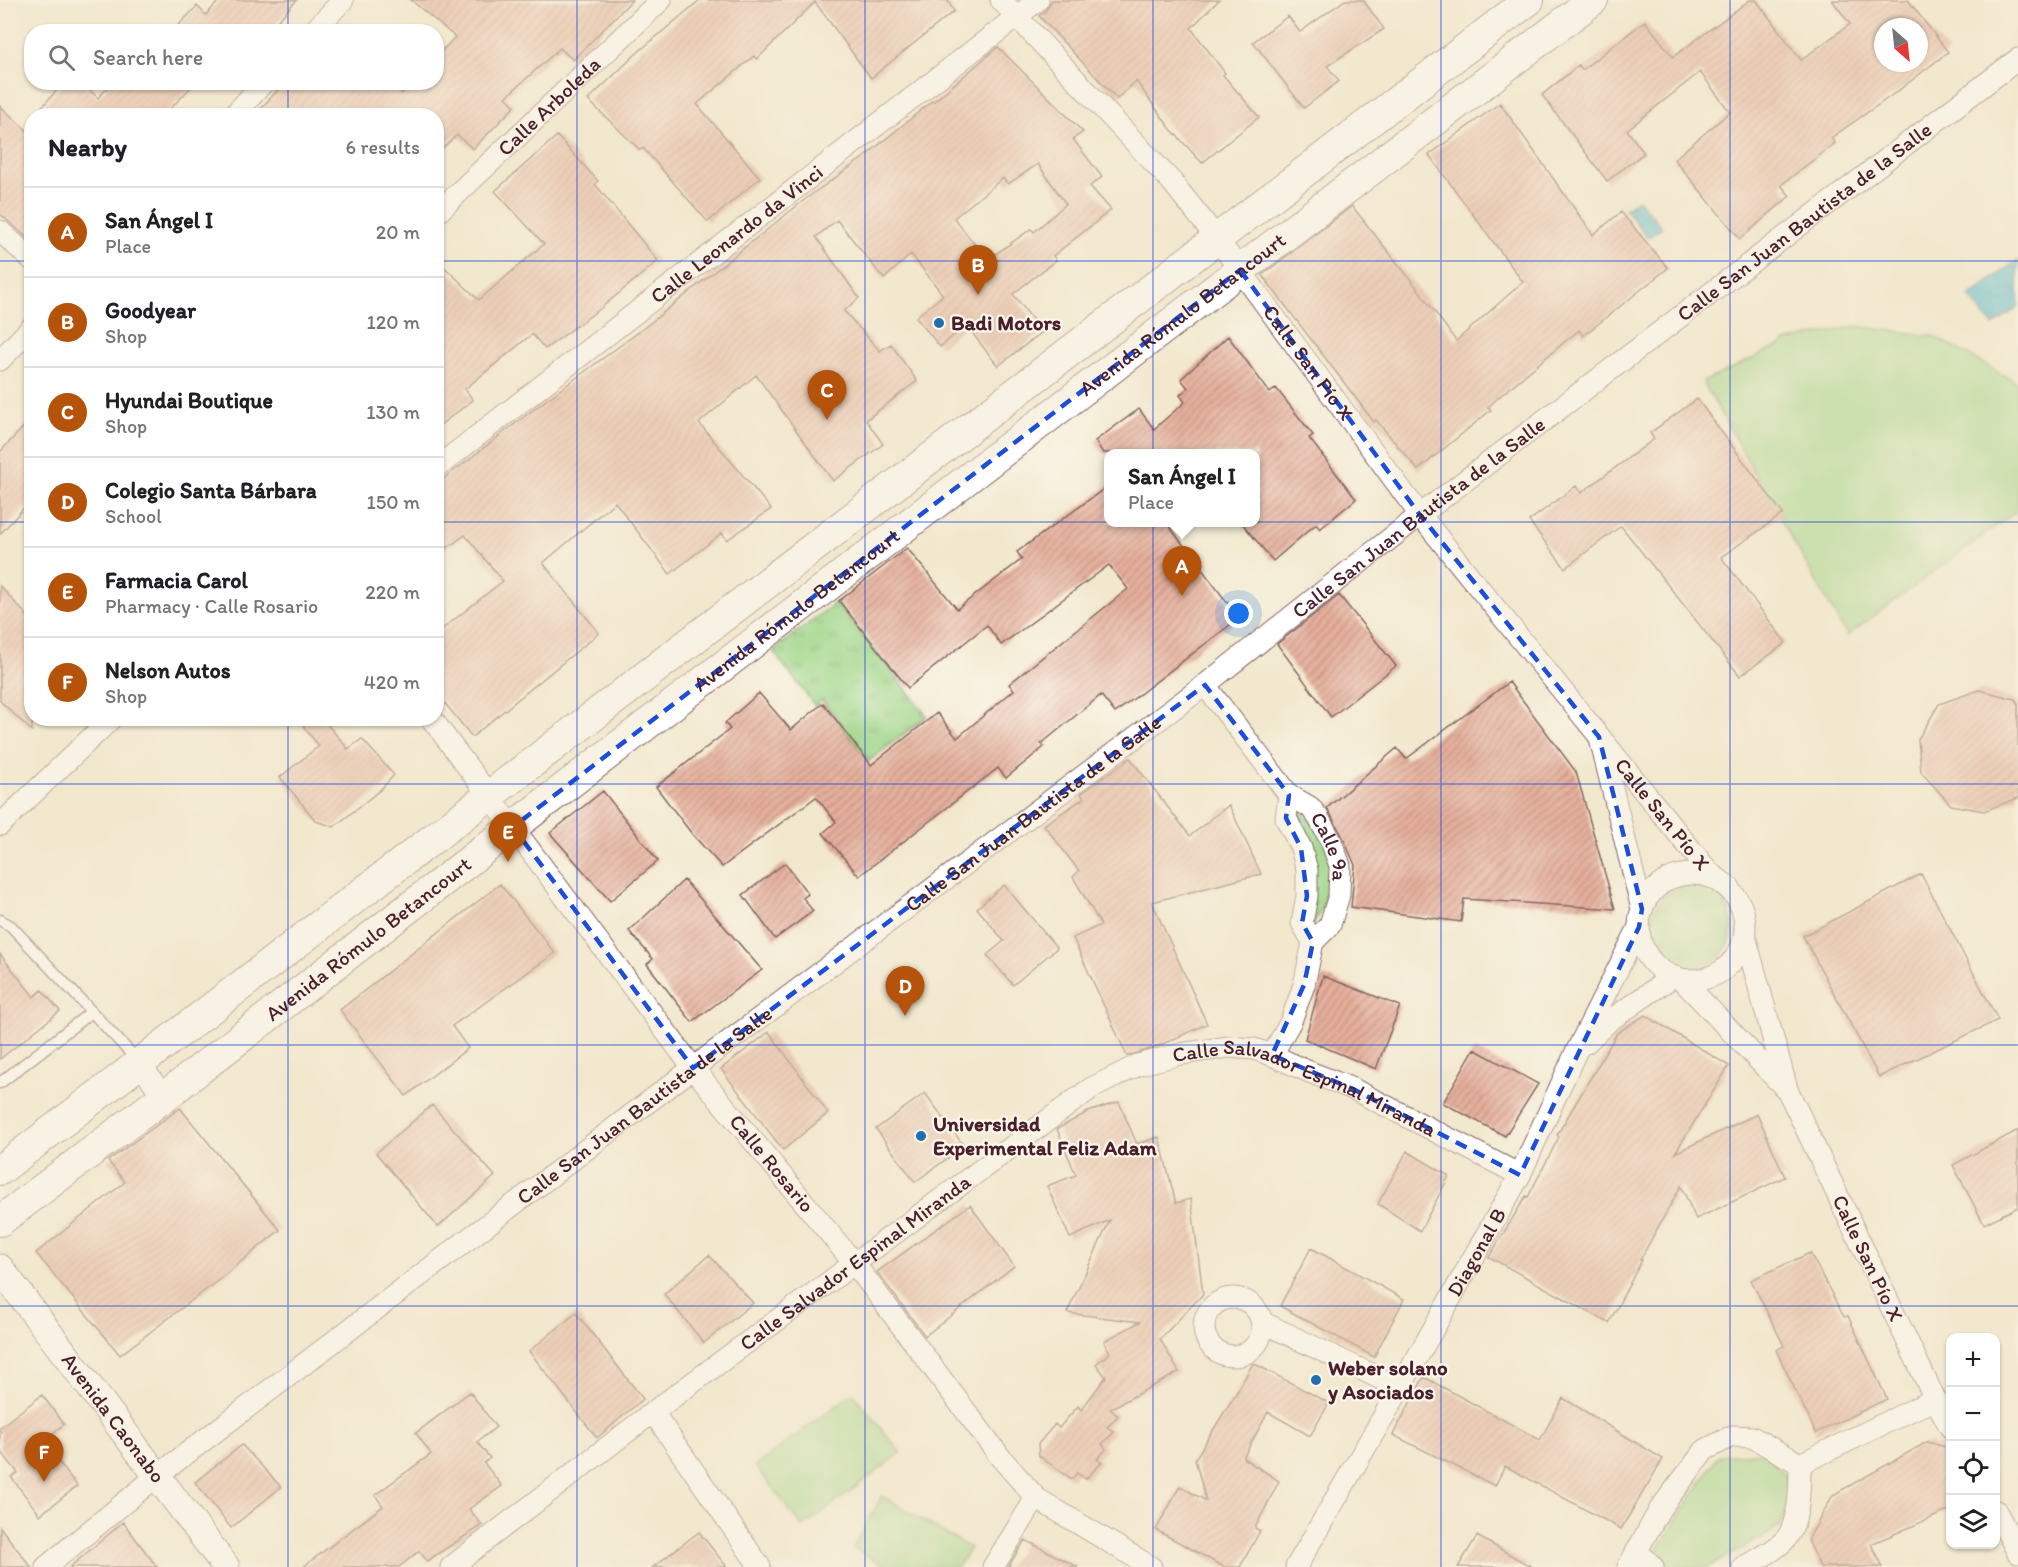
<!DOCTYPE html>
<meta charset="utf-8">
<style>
:root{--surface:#fff;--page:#f6f6f6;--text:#202124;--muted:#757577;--line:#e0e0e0;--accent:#b45309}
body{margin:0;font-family:Itim,sans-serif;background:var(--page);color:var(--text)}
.controls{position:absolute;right:18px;bottom:18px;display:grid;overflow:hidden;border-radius:12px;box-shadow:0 2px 4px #0004}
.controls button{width:54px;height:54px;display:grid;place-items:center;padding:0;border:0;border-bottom:2px solid var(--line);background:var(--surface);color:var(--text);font:30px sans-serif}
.compass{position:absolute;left:1874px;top:18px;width:54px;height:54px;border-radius:50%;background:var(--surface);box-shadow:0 2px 4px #0004;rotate:153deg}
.you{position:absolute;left:1239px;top:614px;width:21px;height:21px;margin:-15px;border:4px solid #fff;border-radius:50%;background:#1a73e8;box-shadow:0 0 0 9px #1a73e833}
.badge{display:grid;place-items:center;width:39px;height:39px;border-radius:50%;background:var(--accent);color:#fff;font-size:20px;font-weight:700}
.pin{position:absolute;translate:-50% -50px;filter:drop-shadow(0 2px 3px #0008)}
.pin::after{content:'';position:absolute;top:32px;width:21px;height:18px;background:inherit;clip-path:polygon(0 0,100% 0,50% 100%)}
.popup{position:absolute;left:1104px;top:449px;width:156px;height:78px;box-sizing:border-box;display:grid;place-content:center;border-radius:12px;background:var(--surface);filter:drop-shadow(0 2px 4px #0005);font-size:20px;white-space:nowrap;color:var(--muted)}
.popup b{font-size:22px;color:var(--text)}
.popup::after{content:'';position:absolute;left:50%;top:100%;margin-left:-12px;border:12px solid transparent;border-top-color:var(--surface)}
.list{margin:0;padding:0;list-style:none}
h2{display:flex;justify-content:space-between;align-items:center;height:78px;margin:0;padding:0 24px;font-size:26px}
h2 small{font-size:20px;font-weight:400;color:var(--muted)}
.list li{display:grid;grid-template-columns:39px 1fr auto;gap:18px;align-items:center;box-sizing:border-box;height:90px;padding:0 24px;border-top:2px solid var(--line)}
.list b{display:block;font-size:22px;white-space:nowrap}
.list p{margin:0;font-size:20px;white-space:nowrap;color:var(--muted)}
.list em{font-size:20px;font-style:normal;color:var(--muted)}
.icon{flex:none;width:33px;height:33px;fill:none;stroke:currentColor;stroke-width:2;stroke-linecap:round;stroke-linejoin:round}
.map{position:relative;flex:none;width:2018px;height:1567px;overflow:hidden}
.search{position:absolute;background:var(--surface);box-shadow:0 2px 4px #0004;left:24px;top:24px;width:420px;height:66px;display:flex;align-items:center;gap:15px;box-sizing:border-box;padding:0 21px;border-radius:24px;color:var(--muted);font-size:22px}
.panel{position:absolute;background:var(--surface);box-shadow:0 2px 4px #0004;left:24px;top:108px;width:420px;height:618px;border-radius:24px}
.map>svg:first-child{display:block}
</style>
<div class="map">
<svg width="2018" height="1567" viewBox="0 0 2018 1567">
<defs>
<pattern id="grass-tufts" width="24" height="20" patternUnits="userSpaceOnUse" patternTransform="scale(1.5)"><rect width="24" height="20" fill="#9ed688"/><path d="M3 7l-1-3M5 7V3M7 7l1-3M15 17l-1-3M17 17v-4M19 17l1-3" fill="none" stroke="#8ab776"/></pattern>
<pattern id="water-ripples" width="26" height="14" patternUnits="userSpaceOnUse" patternTransform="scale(1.5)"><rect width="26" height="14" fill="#54bbd2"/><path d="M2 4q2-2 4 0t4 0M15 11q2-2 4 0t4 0" fill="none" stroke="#4897ab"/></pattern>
<pattern id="building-hatch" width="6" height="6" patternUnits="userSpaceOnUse" patternTransform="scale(1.5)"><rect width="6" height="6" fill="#e6b09c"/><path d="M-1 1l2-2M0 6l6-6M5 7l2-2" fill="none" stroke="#bc8f7f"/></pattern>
</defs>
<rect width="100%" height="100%" fill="#fbf7ec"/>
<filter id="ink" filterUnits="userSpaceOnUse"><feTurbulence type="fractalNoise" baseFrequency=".0167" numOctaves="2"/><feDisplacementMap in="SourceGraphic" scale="12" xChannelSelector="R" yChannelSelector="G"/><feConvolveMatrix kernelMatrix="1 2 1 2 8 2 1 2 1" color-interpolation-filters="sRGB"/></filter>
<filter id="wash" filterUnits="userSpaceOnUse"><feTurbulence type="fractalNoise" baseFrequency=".008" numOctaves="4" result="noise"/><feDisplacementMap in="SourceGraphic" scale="24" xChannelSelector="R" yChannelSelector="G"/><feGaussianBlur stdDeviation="1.35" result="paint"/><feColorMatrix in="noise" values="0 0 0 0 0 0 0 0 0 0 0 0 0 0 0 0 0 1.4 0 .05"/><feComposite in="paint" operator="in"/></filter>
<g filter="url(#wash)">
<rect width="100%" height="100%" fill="#f2e8ce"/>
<!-- grass -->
<path fill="url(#grass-tufts)" stroke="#747a5a" stroke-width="1.5" d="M836,602L927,716L869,761L822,700L815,706L773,651Z
M1650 927a41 41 0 1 1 82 0a41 41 0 1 1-82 0Z"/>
<!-- park -->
<path fill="#9ed688" stroke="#747a5a" stroke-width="1.5" d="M1856,326L1934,336L2018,383V510L1847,636L1703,382L1789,341Z
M1299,809L1323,834L1335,858L1330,893L1311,928L1309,872Z
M853,1393L901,1453L803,1527L755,1466Z
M1763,1452L1786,1475L1789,1503L1779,1528L1709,1567H1646L1718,1456Z
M882,1496L970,1548L958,1567H887L853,1548Z"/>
<!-- water -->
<path fill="url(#water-ripples)" stroke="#4f6d7e" stroke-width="1.5" d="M1638,199L1662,227L1648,238L1625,209Z
M2018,260V307L1993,326L1969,297Z"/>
<g id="blocks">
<!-- building -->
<path fill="url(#building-hatch)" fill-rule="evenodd" d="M220,0H297L267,32H172L197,6L206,15Z
M411,0H632L573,60L560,48L506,97L515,106L473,149L457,135L436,154V116H254L285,82H389L402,94L413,82H436V57L455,37Z
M700,0H947L954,11L871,78L815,2L757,59L754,56L697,104L760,178L708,222L643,148L640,150L588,100L637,53Z
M1052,0H1219L1191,28L1225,73L1223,75L1259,117L1202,163L1170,128L1136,81L1117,99L1039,16L1046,10Z
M1345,0H1363L1384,29L1327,66L1339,81L1304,108L1253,42L1288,16L1300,32Z
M1750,0H1756L1801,60L1850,24L1832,0H1908L1948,52L1898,91L1831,138L1835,143L1781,185L1790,196L1740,239L1674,159L1730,112L1700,72L1627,130L1644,153L1607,181L1542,95L1579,65L1582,70L1645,21L1673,57ZM1883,27H1919V63H1883Z
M998,47L1083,132L1073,139L1102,177L1090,186L1111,210L1053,256L1056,260L1013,294L1042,332L998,366L966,325L940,347L916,317L943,295L911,254L884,279L837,220L816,237L859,298L844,311L880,351L891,344L917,381L866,420L883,444L833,481L756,375L699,423L771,509L727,540L722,533L670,574L615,502L543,563L599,633L472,737L436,692V634L503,581L465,535L436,556V485L530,412L644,328L808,197L863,158L932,101L933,102ZM1038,164L1066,204L1034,232L1031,229L987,260L954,218L1003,178L1008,184Z
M64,82H81L98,98L113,82H196L163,116H34Z
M1500,103L1593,235L1621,212L1668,268L1583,336L1579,330L1500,396L1488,407L1491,410L1418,470L1376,420L1374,422L1262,275L1352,206L1418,289L1456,341L1523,282L1429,155Z
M0,106L32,135V242L0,214Z
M557,136L598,181L595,184L658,261L601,308L545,349L532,334L465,389L473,400L436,428V259L479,300L544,244L495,191Z
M1228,336L1270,393L1276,388L1313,435L1309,438L1356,499L1320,529L1316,524L1273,561L1241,522H1256V453H1103L1095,441L1139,409L1154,429L1185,402L1180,395L1188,388L1181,379Z
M1697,399L1783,514L1721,557L1786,643L1740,676L1621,526L1565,568L1529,521L1576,486L1581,493L1654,439L1650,433Z
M32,418V499L0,534V452Z
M1108,486V522H1166L1239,618L1115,713L1101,695L1041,744L1044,747L1006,778L998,768L859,876L823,833L836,822L816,797L722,867L692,834L656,787L730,729L725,723L759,693L791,730L823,703L871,765L937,713L957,738L1014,690L1009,684L1128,589L1109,565L1001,645L987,625L908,688L839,601L907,548L957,609L1022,559L1017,552Z
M0,586L32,621V731L0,701Z
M1339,595L1396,666L1331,717L1277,644Z
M1509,682L1576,772L1615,909L1464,899L1461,922L1351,907L1355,865L1342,835L1327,808L1397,748L1406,759Z
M1979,690L2015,699L2018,704V798L1984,811L1951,805L1921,772L1918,739L1939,704Z
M314,718H322L348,749L362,739L394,775L380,790L334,827L316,821L280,777L319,746L303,726Z
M1130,758L1190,836L1229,805L1261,874L1152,902L1207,1024L1154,1048L1127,1056L1073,938L1101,925L1073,877L1079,871L1044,825L1084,798L1081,794Z
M603,791L658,861L610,901L550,833Z
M785,863L808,894L803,898L813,911L775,939L743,895Z
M1921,874L1998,1020L1879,1077L1803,936Z
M684,880L762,970L692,1022L647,964L653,959L629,931Z
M500,884L555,953L452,1026L468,1048L406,1096L340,1010Z
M1004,885L1057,948L1013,985L987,955L1004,941L977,908Z
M0,954L34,997L42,990L60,1011L0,1059Z
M1323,976L1400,1006L1376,1069L1305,1039Z
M1645,1015L1729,1066L1675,1153L1757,1114L1785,1177L1696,1219L1681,1186L1640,1260H1642L1609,1323L1489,1257L1526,1196L1528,1197L1559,1137L1557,1135L1617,1033Z
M769,1032L828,1113L783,1150L721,1069Z
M1474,1049L1538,1084L1505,1136L1443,1103Z
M925,1093L964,1146L915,1182L876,1129Z
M1119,1102L1137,1144L1159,1137L1176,1203L1191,1199L1203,1294L1160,1339L1179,1372L1110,1409L1118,1416L1107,1427L1114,1432L1102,1444L1106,1449L1097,1459L1102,1462L1086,1479L1077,1473L1072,1479L1039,1456L1038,1444L1055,1424L1059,1428L1078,1406L1081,1410L1106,1377L1096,1364L1110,1353L1104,1341L1140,1322L1067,1313L1110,1220L1070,1238L1047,1186L1076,1175L1057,1129L1088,1112Z
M432,1105L495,1176L438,1227L376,1153Z
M180,1108L280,1230L216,1282L120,1355L36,1253L125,1182L108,1161Z
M2018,1130V1207L1984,1224L1953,1165Z
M1407,1151L1449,1176L1420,1231L1378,1204Z
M970,1205L1014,1266L925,1336L877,1272Z
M1311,1248L1404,1299L1374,1357L1280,1306Z
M1810,1253L1844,1317L1848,1316L1887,1399L1816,1433L1776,1350L1784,1346L1751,1280Z
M709,1255L753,1303L704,1343L664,1294Z
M576,1313L643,1399L597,1438L529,1351Z
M1253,1363L1329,1403L1310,1436L1268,1412L1243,1458L1279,1481L1255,1528L1260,1531L1240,1567H1224L1156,1530L1180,1486L1206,1501L1195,1459L1238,1390Z
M1424,1377L1540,1440L1563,1398L1663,1459L1621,1529L1505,1466L1495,1486L1393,1435Z
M470,1392L496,1427L477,1442L490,1458L484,1463L502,1486L469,1509L482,1525L427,1561L419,1551L399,1567H303L383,1506L375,1495L431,1454L416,1433Z
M42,1395L64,1424L43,1441L77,1486L40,1515L11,1477L18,1473L0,1450V1427Z
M1927,1442L1950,1448V1510L1871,1544L1882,1567H1820L1808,1540L1833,1495Z
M242,1445L281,1487L231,1528L195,1482Z
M123,1522L157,1567H70Z
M0,1527L31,1567H0Z
M699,1532L727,1567H653Z
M1477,1536L1532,1567H1458Z
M1025,1540L1078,1567H1008Z"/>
</g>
</g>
<g filter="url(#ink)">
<use href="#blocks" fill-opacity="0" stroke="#856564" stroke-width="1.5"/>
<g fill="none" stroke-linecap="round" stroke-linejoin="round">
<defs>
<path id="service" d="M0,920L11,926L138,1061
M0,1083L90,1013"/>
<g id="minor">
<path id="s1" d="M1001,0L1172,182L1215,236L1420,515L1710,873L1730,888"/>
<path d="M313,32L343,0"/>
<path d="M233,116L264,82"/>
<path id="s2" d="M436,214L661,0"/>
<path d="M0,231L32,260"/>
<path d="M0,360L32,327"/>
<path id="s3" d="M436,468L1038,0"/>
<path id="s4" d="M1205,685L1289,795L1310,807L1318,817L1331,841L1340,866L1339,895L1330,925L1313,942L1304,985L1291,1021L1272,1055"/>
<path id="s5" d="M431,718L693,1068L854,1263L1001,1458L1036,1498L1151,1567"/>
<path d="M1601,743L1642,909"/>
<path d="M1289,795L1286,818L1301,848L1307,870V896L1302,923L1313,942"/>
<path d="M0,825L112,718"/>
<circle cx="1692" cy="927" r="53"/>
<path id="s6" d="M1745,936L1787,1089L1935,1399L1950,1427"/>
<path d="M1682,980L1785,1088"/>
<path d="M1586,1043L1609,1021L1672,977"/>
<path d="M140,1064L164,1097"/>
<circle cx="1233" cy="1327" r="29"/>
<path d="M1262,1322L1400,1388"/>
<path d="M653,1412L760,1567"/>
<path d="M1800,1464L1935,1399"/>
<path d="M1996,1511L2018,1553"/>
<path d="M1637,1551L1653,1567"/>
<path id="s7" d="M46,1567L157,1476L693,1068L1205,685L1420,515L2018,59"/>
<path id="s8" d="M451,1567L653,1412L1090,1089L1138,1065L1180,1054L1229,1047L1254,1049L1272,1055L1307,1071L1353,1089L1520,1175"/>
<path d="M993,1567L1036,1498"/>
<path id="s9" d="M1296,1567L1400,1388L1520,1175L1575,1054L1639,927"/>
<path d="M1628,1567L1660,1509L1705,1450L1732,1436L1752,1437L1800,1464"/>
<path d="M1743,1567C1757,1560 1772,1552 1783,1542C1800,1526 1800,1486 1800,1464"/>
</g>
<g id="tertiary">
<path id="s10" d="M0,1268L226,1567"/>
</g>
<g id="secondary">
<path d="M0,1170C511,783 1016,387 1529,0"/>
<path id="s11" d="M0,1221L164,1097L513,827L1593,0"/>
</g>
</defs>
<!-- service casing -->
<use href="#service" stroke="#856564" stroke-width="13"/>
<!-- minor casing -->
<use href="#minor" stroke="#856564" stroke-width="23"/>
<!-- tertiary casing -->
<use href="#tertiary" stroke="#856564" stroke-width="29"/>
<!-- secondary casing -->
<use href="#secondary" stroke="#856564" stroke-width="32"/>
<!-- service -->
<use href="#service" stroke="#fff" stroke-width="10"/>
<!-- minor -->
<use href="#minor" stroke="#fff" stroke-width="21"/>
<!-- tertiary -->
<use href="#tertiary" stroke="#fff" stroke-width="27"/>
<!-- secondary -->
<use href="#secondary" stroke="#fff" stroke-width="30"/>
</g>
</g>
<!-- marked area -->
<path d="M0 0H2018V1567H0ZM1240,270L1420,515L1599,737L1642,909L1639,927L1520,1175L1353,1089L1272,1055L1304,985L1313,942L1302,923L1307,896L1301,848L1286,818L1289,795L1205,685L693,1068L513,827Z" fill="#f2e8ce" fill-opacity=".55" fill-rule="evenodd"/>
<path fill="none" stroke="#1d4ed8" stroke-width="4.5" stroke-dasharray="12 8" stroke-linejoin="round" d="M1240,270L1420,515L1599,737L1642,909L1639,927L1520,1175L1353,1089L1272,1055L1304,985L1313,942L1302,923L1307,896L1301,848L1286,818L1289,795L1205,685L693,1068L513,827Z"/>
<!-- grid -->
<path fill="none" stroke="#1d4ed8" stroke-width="1.5" stroke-opacity="0.55" d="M288,0V32M577,0V1567M865,0V1567M1153,0V1567M1441,0V1567M1730,0V1567M288,82V116M0,261H32M436,261H2018M0,522H32M436,522H2018M288,718V1567M0,784H2018M0,1045H2018M0,1306H2018"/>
<!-- markers -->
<g fill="#1f6fb2" stroke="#fbf7ec" stroke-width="2">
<circle cx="939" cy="323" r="6"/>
<circle cx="921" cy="1136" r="6"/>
<circle cx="1316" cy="1380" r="6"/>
</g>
<g text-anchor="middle" stroke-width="4.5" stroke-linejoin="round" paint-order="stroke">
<!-- street labels -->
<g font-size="21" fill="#4a1f2b" stroke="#fbf7ec">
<text dy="7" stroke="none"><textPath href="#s2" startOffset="156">Calle Arboleda</textPath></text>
<text dy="7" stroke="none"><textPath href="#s7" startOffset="2214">Calle San Juan Bautista de la Salle</textPath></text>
<text dy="7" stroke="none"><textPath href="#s3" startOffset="381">Calle Leonardo da Vinci</textPath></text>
<text dy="7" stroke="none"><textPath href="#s11" startOffset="1490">Avenida Rómulo Betancourt</textPath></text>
<text dy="7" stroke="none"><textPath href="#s1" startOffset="476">Calle San Pío X</textPath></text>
<text dy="7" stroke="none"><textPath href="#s7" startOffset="1728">Calle San Juan Bautista de la Salle</textPath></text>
<text dy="7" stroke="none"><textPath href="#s11" startOffset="1004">Avenida Rómulo Betancourt</textPath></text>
<text dy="7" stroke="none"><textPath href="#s7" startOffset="1242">Calle San Juan Bautista de la Salle</textPath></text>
<text dy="7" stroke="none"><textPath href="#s1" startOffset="1050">Calle San Pío X</textPath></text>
<text dy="7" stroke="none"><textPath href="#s4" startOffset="208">Calle 9a</textPath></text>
<text dy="7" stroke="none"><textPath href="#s11" startOffset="464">Avenida Rómulo Betancourt</textPath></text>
<text dy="7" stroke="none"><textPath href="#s8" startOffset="1028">Calle Salvador Espinal Miranda</textPath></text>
<text dy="7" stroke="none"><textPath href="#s7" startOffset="756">Calle San Juan Bautista de la Salle</textPath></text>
<text dy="7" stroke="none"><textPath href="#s5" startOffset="561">Calle Rosario</textPath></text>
<text dy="7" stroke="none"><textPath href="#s9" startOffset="363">Diagonal B</textPath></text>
<text dy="7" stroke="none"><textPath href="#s6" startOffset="346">Calle San Pío X</textPath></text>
<text dy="7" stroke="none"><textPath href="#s8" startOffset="506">Calle Salvador Espinal Miranda</textPath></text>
<text dy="7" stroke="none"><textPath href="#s10" startOffset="188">Avenida Caonabo</textPath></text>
</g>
<!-- poi labels -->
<g font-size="21" font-weight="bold" fill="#4a1f2b" stroke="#fbf7ec" text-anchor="start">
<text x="951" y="330">Badi Motors</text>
<text x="933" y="1131">Universidad<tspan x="933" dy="24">Experimental Feliz Adam</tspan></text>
<text x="1328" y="1375">Weber solano<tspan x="1328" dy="24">y Asociados</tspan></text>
</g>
</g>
</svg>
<div class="controls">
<button>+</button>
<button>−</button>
<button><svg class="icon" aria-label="locate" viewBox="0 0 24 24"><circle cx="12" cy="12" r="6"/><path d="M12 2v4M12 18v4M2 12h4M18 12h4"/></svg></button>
<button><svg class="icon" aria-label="layers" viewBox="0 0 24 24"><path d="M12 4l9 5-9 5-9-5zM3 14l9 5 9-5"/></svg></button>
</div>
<svg class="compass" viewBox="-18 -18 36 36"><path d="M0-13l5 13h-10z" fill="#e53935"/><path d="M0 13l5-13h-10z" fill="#757577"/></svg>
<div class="you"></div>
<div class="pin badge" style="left:1182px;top:596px">A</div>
<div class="popup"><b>San Ángel I</b>Place</div>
<div class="pin badge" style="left:978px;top:295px">B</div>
<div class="pin badge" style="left:827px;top:420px">C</div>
<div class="pin badge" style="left:905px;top:1016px">D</div>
<div class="pin badge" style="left:508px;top:862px">E</div>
<div class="pin badge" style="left:44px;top:1482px">F</div>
<div class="search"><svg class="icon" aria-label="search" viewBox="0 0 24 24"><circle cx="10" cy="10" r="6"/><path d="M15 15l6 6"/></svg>Search here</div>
<section class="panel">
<h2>Nearby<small>6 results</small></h2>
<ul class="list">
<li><span class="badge">A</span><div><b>San Ángel I</b><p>Place</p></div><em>20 m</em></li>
<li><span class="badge">B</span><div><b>Goodyear</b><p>Shop</p></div><em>120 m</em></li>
<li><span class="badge">C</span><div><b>Hyundai Boutique</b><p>Shop</p></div><em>130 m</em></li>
<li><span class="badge">D</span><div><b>Colegio Santa Bárbara</b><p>School</p></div><em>150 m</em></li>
<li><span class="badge">E</span><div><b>Farmacia Carol</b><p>Pharmacy · Calle Rosario</p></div><em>220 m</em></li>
<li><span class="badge">F</span><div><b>Nelson Autos</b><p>Shop</p></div><em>420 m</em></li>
</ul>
</section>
</div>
